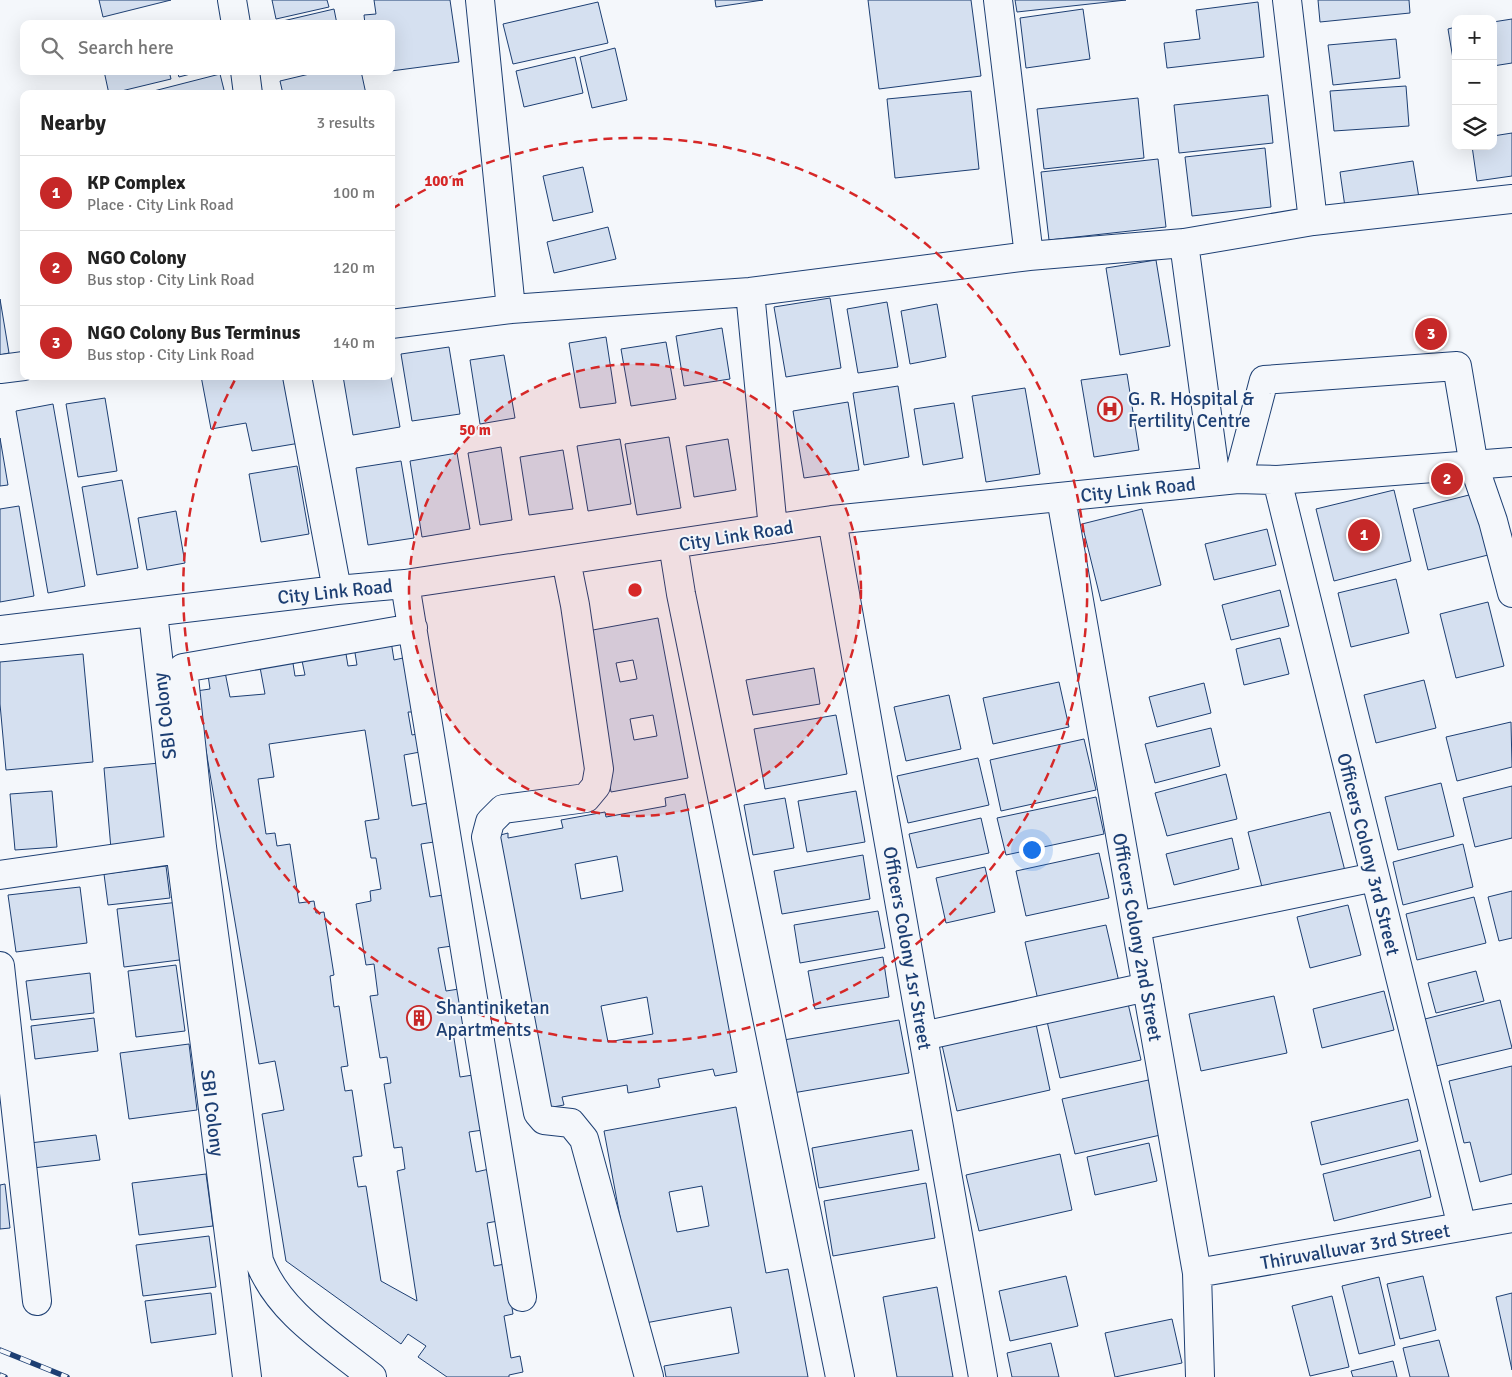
<!DOCTYPE html>
<meta charset="utf-8">
<style>
:root{--surface:#fff;--page:#f6f6f6;--text:#222;--muted:#767676;--line:#e0e0e0;--accent:#c62828}
body{margin:0;font-family:Signika,sans-serif;background:var(--page);color:var(--text)}
.controls{position:absolute;right:15px;top:15px;display:grid;overflow:hidden;border-radius:10px;box-shadow:0 5px 20px #0002}
.controls button{width:45px;height:45px;display:grid;place-items:center;padding:0;border:0;border-bottom:1px solid var(--line);background:var(--surface);color:var(--text);font:25px sans-serif}
.you{position:absolute;left:1031px;top:849px;width:18px;height:18px;margin:-12px;border:4px solid #fff;border-radius:50%;background:#1a73e8;box-shadow:0 0 0 8px #1a73e833}
.badge{display:grid;place-items:center;width:32px;height:32px;border-radius:50%;background:var(--accent);color:#fff;font-size:16px;font-weight:700}
.pin{position:absolute;translate:-50% -50%;border:2px solid #fff;box-shadow:0 1px 5px #0006}
.list{margin:0;padding:0;list-style:none}
h2{display:flex;justify-content:space-between;align-items:center;height:65px;margin:0;padding:0 20px;font-size:21px}
h2 small{font-size:16px;font-weight:400;color:var(--muted)}
.list li{display:grid;grid-template-columns:32px 1fr auto;gap:15px;align-items:center;box-sizing:border-box;height:75px;padding:0 20px;border-top:1px solid var(--line)}
.list b{display:block;font-size:19px;white-space:nowrap}
.list p{margin:0;font-size:16px;white-space:nowrap;color:var(--muted)}
.list em{font-size:16px;font-style:normal;color:var(--muted)}
.icon{flex:none;width:28px;height:28px;fill:none;stroke:currentColor;stroke-width:2;stroke-linecap:round;stroke-linejoin:round}
.map{position:relative;flex:none;width:1512px;height:1377px;overflow:hidden}
.search{position:absolute;background:var(--surface);box-shadow:0 5px 20px #0002;left:20px;top:20px;width:375px;height:55px;display:flex;align-items:center;gap:12px;box-sizing:border-box;padding:0 18px;border-radius:10px;color:var(--muted);font-size:19px}
.panel{position:absolute;background:var(--surface);box-shadow:0 5px 20px #0002;left:20px;top:90px;width:375px;height:290px;border-radius:10px}
.map>svg:first-child{display:block}
</style>
<div class="map">
<svg width="1512" height="1377" viewBox="0 0 1512 1377">
<rect width="100%" height="100%" fill="#f4f7fb"/>
<!-- building -->
<path fill="#d5e0f0" stroke="#1d3f73" fill-rule="evenodd" d="M99,0H171L103,17Z
M272,0H327L329,7L276,19Z
M374,0H450L459,62L391,71V24H365L364,15L376,14Z
M715,0H763L716,7Z
M868,0H971L981,76L879,89Z
M1015,0H1126L1017,12Z
M1318,0H1409L1410,13L1320,22Z
M598,2L608,43L513,64L503,24Z
M1258,2L1264,57L1167,68L1164,43L1200,39L1196,10Z
M334,9L337,24H270Z
M1083,9L1090,59L1026,68L1020,18Z
M1512,19V63L1493,66V22Z
M1456,27V71H1455L1448,29Z
M1396,39L1400,78L1333,85L1328,45Z
M615,48L627,100L592,108L580,57Z
M575,57L583,93L524,107L516,71Z
M104,71H169L171,79L109,94Z
M177,71H202L179,77Z
M322,71H361L366,94H283L280,81Z
M220,74L225,94H142Z
M1406,86L1409,126L1334,131L1330,91Z
M971,91L979,169L895,178L887,99Z
M1268,95L1273,143L1179,153L1174,105Z
M1138,98L1144,158L1044,169L1037,109Z
M1512,133V176L1477,181L1472,146H1493V136Z
M1265,148L1271,207L1192,216L1185,157Z
M1158,159L1166,227L1049,240L1041,172Z
M1413,161L1420,204L1346,214L1340,172Z
M583,167L593,212L553,221L543,176Z
M608,227L616,259L554,273L547,242Z
M1156,260L1170,346L1120,355L1106,268Z
M830,298L841,368L786,377L774,307Z
M0,299L9,353L0,355Z
M887,302L898,367L858,373L847,309Z
M937,304L946,357L910,364L901,311Z
M722,328L730,379L684,386L676,336Z
M606,337L616,403L580,408L569,343Z
M666,342L676,399L631,406L621,349Z
M449,347L460,414L412,421L401,354Z
M504,355L515,418L480,424L470,360Z
M1127,374L1139,450L1094,457L1081,380Z
M201,376H288L300,443L252,451L246,423L211,429Z
M343,376H391L400,427L353,435Z
M898,386L909,457L864,465L853,393Z
M1025,388L1040,474L986,482L972,396Z
M105,398L117,471L78,477L66,404Z
M848,402L859,470L804,478L793,411Z
M954,403L963,458L923,465L914,409Z
M53,404L85,586L48,593L16,411Z
M669,437L681,508L637,515L625,444Z
M0,438L8,485L0,486Z
M620,439L631,504L588,511L577,446Z
M728,439L736,490L694,497L686,446Z
M501,447L512,520L480,525L468,453Z
M563,450L573,509L529,515L520,457Z
M457,453L470,529L422,537L410,461Z
M401,461L414,538L368,545L356,468Z
M297,466L309,534L261,542L249,474Z
M122,480L138,568L97,575L82,487Z
M1394,490L1411,561L1334,581L1316,509Z
M1477,493L1492,554L1428,570L1413,509Z
M19,506L34,596L0,602V509Z
M1142,509L1161,585L1101,601L1082,524Z
M176,511L185,563L147,570L138,518Z
M1267,529L1276,565L1214,580L1205,544Z
M1396,579L1409,633L1351,647L1338,593Z
M1280,590L1289,626L1231,640L1222,605Z
M1488,602L1504,666L1456,678L1440,614Z
M658,618L688,778L611,792L582,632ZM633,660L637,679L620,682L616,663ZM653,715L657,736L634,740L630,719Z
M1280,638L1289,674L1244,685L1236,649Z
M391,641L394,660L403,658L413,712H408L412,735L417,734L420,752L404,755L412,806L428,803L434,842L421,844L430,897L443,895L452,946L438,948L446,991L459,989L466,1030L453,1032L460,1077L473,1075L483,1130L469,1132L476,1172L489,1169L498,1221L487,1223L494,1266L505,1264L513,1314L504,1316L511,1358L520,1356L523,1372L509,1375V1377H447L418,1357L426,1346L408,1334L401,1344L286,1261L262,1114L284,1110L275,1061L259,1064L196,691L210,689L208,675L225,672L230,697L265,694L259,662L292,657L295,676L305,675L301,656L345,648L348,666L357,665L354,647ZM365,730L379,819L365,821L371,858H376L381,889L370,891L371,901L356,904L366,965L374,964L378,995L370,996L380,1058L387,1057L391,1083L384,1084L394,1148L402,1147L405,1169L397,1171L417,1301L381,1281L366,1186L358,1187L353,1157L362,1156L352,1090L345,1091L341,1067L348,1066L339,1006L334,1007L330,976L334,975L324,912L316,913L314,901L299,903L290,844L277,846L275,833L266,834L258,779L274,777L269,744Z
M83,654L93,762L6,770L0,704V662Z
M814,668L820,704L753,715L746,680Z
M1424,680L1436,728L1376,743L1364,695Z
M1059,682L1069,727L993,744L983,698Z
M1204,683L1211,713L1157,727L1149,697Z
M949,695L961,749L906,761L894,707Z
M836,715L847,774L765,789L754,729Z
M1511,722L1512,767L1457,781L1446,737Z
M1211,728L1220,766L1155,783L1145,744Z
M1084,739L1096,790L1001,811L990,760Z
M978,758L989,805L908,823L897,776Z
M160,763L167,844L111,849L104,768Z
M1226,774L1237,819L1167,836L1155,793Z
M1441,783L1454,836L1398,850L1385,797Z
M1512,786V838L1475,847L1463,798Z
M52,791L57,847L15,850L10,794Z
M856,791L865,842L807,852L798,801Z
M685,794L737,1072L715,1076L713,1069L658,1079L660,1087L628,1093L627,1085L562,1097L564,1105L542,1109L493,837L508,833V838L563,828L561,820L605,812L606,817L666,806L665,798ZM617,856L623,891L581,899L575,864ZM647,997L653,1034L608,1042L601,1006Z
M1096,797L1104,834L1006,855L997,818Z
M785,798L794,848L753,855L744,805Z
M1330,812L1345,871L1263,891L1248,832Z
M981,818L989,853L917,868L909,834Z
M1232,838L1239,869L1174,885L1166,854Z
M1463,844L1473,887L1403,905L1393,862Z
M1099,853L1109,898L1026,916L1016,871Z
M863,855L870,899L782,914L774,871Z
M166,866L170,898L108,905L104,874Z
M985,867L995,912L946,923L936,878Z
M80,887L87,943L16,952L8,895Z
M1512,891V938L1499,941L1488,897Z
M1474,897L1486,943L1417,960L1406,914Z
M179,902L187,959L124,967L117,909Z
M1348,905L1361,955L1310,968L1297,917Z
M878,911L885,948L800,963L794,925Z
M1106,925L1119,982L1038,1000L1025,942Z
M883,957L889,997L815,1009L808,971Z
M176,965L185,1031L136,1037L128,971Z
M1476,971L1484,1001L1436,1013L1428,983Z
M90,973L94,1013L31,1020L26,981Z
M1384,991L1394,1030L1322,1048L1313,1009Z
M1274,996L1287,1053L1201,1071L1189,1014Z
M1127,999L1141,1060L1060,1078L1046,1017Z
M1500,1000L1512,1048L1436,1066L1425,1019Z
M94,1018L98,1051L35,1059L31,1026Z
M899,1020L909,1073L787,1094L778,1041Z
M1036,1024L1050,1090L957,1111L942,1045Z
M189,1044L197,1110L129,1119L120,1053Z
M1512,1066V1174L1480,1182L1470,1142L1464,1143L1449,1081Z
M1153,1079L1165,1134L1075,1154L1062,1099Z
M1408,1099L1418,1141L1321,1165L1311,1122Z
M736,1107L766,1273L788,1269L808,1377H666L664,1366L739,1353L731,1307L640,1324L604,1131ZM702,1186L709,1226L677,1232L669,1192Z
M912,1130L919,1170L819,1188L812,1148Z
M96,1135L100,1160L33,1168L30,1143Z
M1149,1143L1157,1181L1095,1195L1087,1157Z
M1420,1150L1431,1197L1334,1221L1323,1174Z
M1060,1154L1072,1210L979,1231L966,1175Z
M206,1174L213,1226L139,1235L132,1183Z
M926,1183L935,1238L833,1256L824,1201Z
M5,1184L10,1228L0,1229V1185Z
M209,1236L216,1287L143,1296L136,1245Z
M1066,1276L1078,1326L1010,1341L999,1291Z
M1423,1276L1436,1330L1400,1339L1387,1284Z
M1379,1277L1395,1345L1359,1354L1342,1286Z
M937,1287L953,1377H897L883,1297Z
M211,1293L216,1334L151,1343L145,1301Z
M1512,1293V1370L1496,1297Z
M1332,1296L1349,1367L1310,1376L1292,1306Z
M1172,1319L1182,1363L1115,1377L1105,1333Z
M1439,1340L1449,1377H1410L1403,1348Z
M1051,1343L1059,1377H1012L1007,1353Z
M1393,1361L1397,1377H1353L1351,1371Z"/>
<g fill="none" stroke-linecap="round" stroke-linejoin="round">
<defs>
<path id="minor" d="M232,0L236,24
M480,0L511,309
M998,0L1029,256
M1287,0L1313,221
M245,71L248,94
M1184,243L1216,481
M750,292L773,529
M391,324L511,309L750,292L1029,256L1184,243L1313,221L1512,199
M0,369L24,366
M297,376L337,590
M1238,479L1264,380L1457,366L1474,466L1493,521L1512,593
M1277,480L1462,1227
M1061,498L1197,1273L1200,1377
M832,520L983,1377
M673,544L681,594L840,1377
M566,560L575,605L599,769L596,786L586,798L503,809L490,822L486,837L538,1113L544,1120L571,1123L584,1139L649,1377
M405,584L522,1297
M153,613L180,849L247,1377
M0,630L337,590L405,584L832,520L1238,479L1277,480L1512,462
M0,875L180,849
M1137,926L1375,877
M0,966L37,1301
M923,1036L1147,987
M1197,1273L1512,1218
M372,1377C330,1343 279,1313 259,1261L202,847L183,668L413,628"/>
</defs>
<!-- minor casing -->
<use href="#minor" stroke="#1d3f73" stroke-width="30"/>
<!-- minor -->
<use href="#minor" stroke="#f4f7fb" stroke-width="28"/>
<defs>
<path id="rail" d="M0,1350L67,1377
M0,1375L5,1377"/>
</defs>
<!-- rail casing -->
<use href="#rail" stroke="#1d3f73" stroke-width="5.5"/>
<!-- rail -->
<use href="#rail" stroke="#f4f7fb" stroke-width="4" stroke-dasharray="11" stroke-linecap="butt"/>
</g>
<!-- distance rings -->
<circle cx="635" cy="590" r="226" fill="#d62828" fill-opacity=".12"/>
<g fill="none" stroke="#d62828" stroke-width="2.5" stroke-dasharray="9 6">
<circle cx="635" cy="590" r="226"/>
<path d="M392 209A452 452 0 1 1 236 378"/>
</g>
<!-- icons -->
<defs>
<symbol id="hospital-ring" viewBox="-11 -11 22 22"><circle r="9.5" fill="#f4f7fb" stroke="#c62828" stroke-width="1.5"/><path d="M-5-5h3v3.5h4V-5h3V5h-3V1.5h-4V5h-3Z" fill="#c62828"/></symbol>
<symbol id="building-ring" viewBox="-11 -11 22 22"><circle r="9.5" fill="#f4f7fb" stroke="#c62828" stroke-width="1.5"/><path d="M-4-6H4V6H1V3H-1V6H-4ZM-2.5-4.3h1.7v1.8h-1.7ZM.8-4.3h1.7v1.8H.8ZM-2.5-1h1.7V.8h-1.7ZM.8-1h1.7V.8H.8Z" fill="#c62828"/></symbol>
</defs>
<g fill-rule="evenodd">
<use href="#hospital-ring" x="1096" y="395" width="28" height="28"/>
<use href="#building-ring" x="405" y="1004" width="28" height="28"/>
</g>
<g text-anchor="middle" stroke-width="4" stroke-linejoin="round" paint-order="stroke">
<!-- poi labels -->
<g font-size="19" fill="#1d3f73" stroke="#f4f7fb" text-anchor="start">
<text x="1128" y="405">G. R. Hospital &amp;<tspan x="1128" dy="22">Fertility Centre</tspan></text>
<text x="436" y="1014">Shantiniketan<tspan x="436" dy="22">Apartments</tspan></text>
</g>
<!-- street labels -->
<g font-size="19" fill="#1d3f73" stroke="#f4f7fb">
<text transform="translate(1138 489) rotate(-6)" y="7">City Link Road</text>
<text transform="translate(736 535) rotate(-9)" y="7">City Link Road</text>
<text transform="translate(335 591) rotate(-6)" y="7">City Link Road</text>
<text transform="translate(164 716) rotate(-97)" y="7">SBI Colony</text>
<text transform="translate(1369 854) rotate(76)" y="7">Officers Colony 3rd Street</text>
<text transform="translate(1138 937) rotate(80)" y="7">Officers Colony 2nd Street</text>
<text transform="translate(908 948) rotate(80)" y="7">Officers Colony 1sr Street</text>
<text transform="translate(213 1113) rotate(83)" y="7">SBI Colony</text>
<text transform="translate(1355 1246) rotate(-10)" y="7">Thiruvalluvar 3rd Street</text>
</g>
</g>
<circle cx="635" cy="590" r="8" fill="#d62828" stroke="#f4f7fb" stroke-width="2.5"/>
<g font-size="15" text-anchor="middle" font-weight="bold" fill="#d62828" stroke="#f4f7fb" stroke-width="4" stroke-linejoin="round" paint-order="stroke">
<text x="444" y="186">100 m</text>
<text x="475" y="435">50 m</text>
</g>
</svg>
<div class="controls">
<button>+</button>
<button>−</button>
<button><svg class="icon" aria-label="layers" viewBox="0 0 24 24"><path d="M12 4l9 5-9 5-9-5zM3 14l9 5 9-5"/></svg></button>
</div>
<div class="you"></div>
<div class="pin badge" style="left:1364px;top:535px">1</div>
<div class="pin badge" style="left:1447px;top:479px">2</div>
<div class="pin badge" style="left:1431px;top:334px">3</div>
<div class="search"><svg class="icon" aria-label="search" viewBox="0 0 24 24"><circle cx="10" cy="10" r="6"/><path d="M15 15l6 6"/></svg>Search here</div>
<section class="panel">
<h2>Nearby<small>3 results</small></h2>
<ul class="list">
<li><span class="badge">1</span><div><b>KP Complex</b><p>Place · City Link Road</p></div><em>100 m</em></li>
<li><span class="badge">2</span><div><b>NGO Colony</b><p>Bus stop · City Link Road</p></div><em>120 m</em></li>
<li><span class="badge">3</span><div><b>NGO Colony Bus Terminus</b><p>Bus stop · City Link Road</p></div><em>140 m</em></li>
</ul>
</section>
</div>
